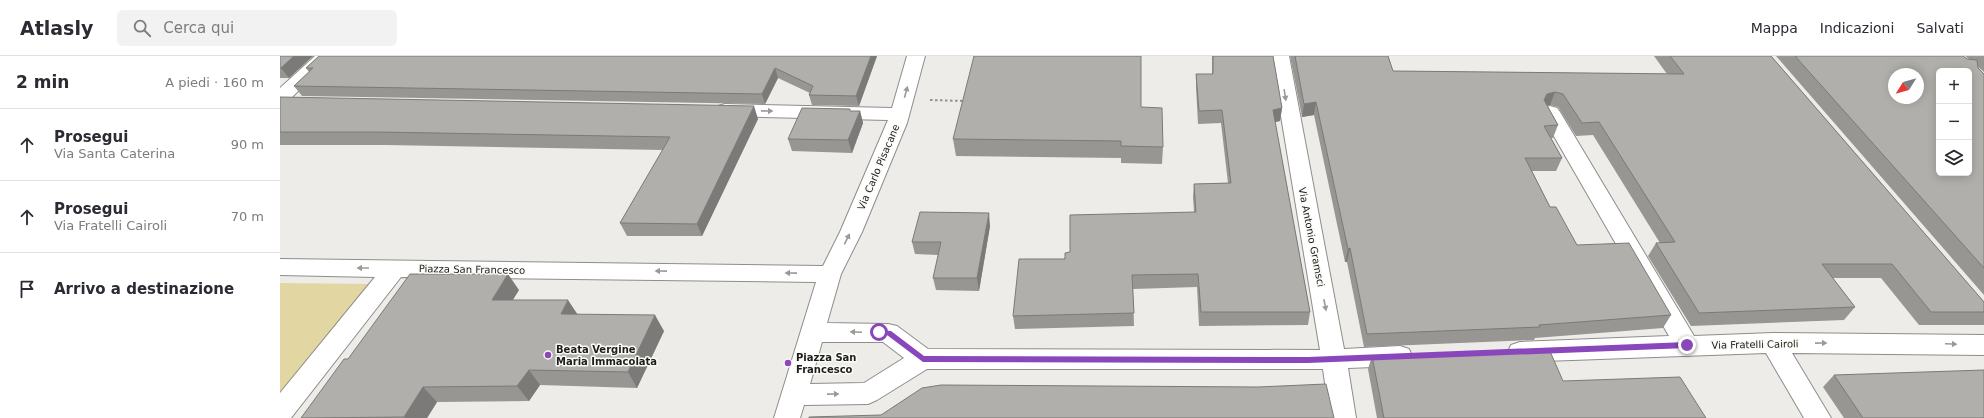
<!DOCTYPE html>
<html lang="it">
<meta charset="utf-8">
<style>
:root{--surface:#fff;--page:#f2f2f3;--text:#2b2b33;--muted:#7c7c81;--line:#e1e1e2}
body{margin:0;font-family:"DejaVu Sans",sans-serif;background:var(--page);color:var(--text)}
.controls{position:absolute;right:12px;top:12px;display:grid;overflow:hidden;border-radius:6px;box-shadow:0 2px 10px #0003}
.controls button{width:36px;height:36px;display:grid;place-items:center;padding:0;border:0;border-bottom:1px solid var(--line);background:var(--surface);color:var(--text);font:20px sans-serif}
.compass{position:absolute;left:1608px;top:12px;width:36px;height:36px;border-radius:50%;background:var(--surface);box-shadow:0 2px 10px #0003;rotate:233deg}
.stop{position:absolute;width:12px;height:12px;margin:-9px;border:3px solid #8947bb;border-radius:50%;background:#fff}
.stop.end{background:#8947bb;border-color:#fff;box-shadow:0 1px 4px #0008}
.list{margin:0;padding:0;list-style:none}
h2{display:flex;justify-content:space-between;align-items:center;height:52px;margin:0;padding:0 16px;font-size:17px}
h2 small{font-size:13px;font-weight:400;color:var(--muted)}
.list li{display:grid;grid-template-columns:26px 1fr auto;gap:12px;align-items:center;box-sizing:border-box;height:72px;padding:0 16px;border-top:1px solid var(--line)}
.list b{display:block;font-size:15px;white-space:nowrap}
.list p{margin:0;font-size:13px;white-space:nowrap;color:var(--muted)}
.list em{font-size:13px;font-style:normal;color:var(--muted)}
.icon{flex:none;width:22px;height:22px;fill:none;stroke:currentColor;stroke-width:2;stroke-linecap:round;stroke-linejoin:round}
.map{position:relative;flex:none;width:1704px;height:362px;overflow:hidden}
header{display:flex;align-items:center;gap:24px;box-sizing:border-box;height:56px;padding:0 20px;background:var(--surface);border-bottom:1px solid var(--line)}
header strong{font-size:19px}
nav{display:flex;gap:22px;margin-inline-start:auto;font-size:14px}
.search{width:280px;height:36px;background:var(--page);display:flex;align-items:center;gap:10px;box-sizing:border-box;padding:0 14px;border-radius:6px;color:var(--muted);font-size:15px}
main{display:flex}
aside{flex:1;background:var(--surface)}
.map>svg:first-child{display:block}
</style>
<header>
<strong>Atlasly</strong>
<div class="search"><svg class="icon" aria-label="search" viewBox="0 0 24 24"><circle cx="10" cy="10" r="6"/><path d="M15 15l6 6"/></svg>Cerca qui</div>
<nav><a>Mappa</a><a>Indicazioni</a><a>Salvati</a></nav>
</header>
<main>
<aside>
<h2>2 min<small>A piedi · 160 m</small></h2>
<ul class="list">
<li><svg class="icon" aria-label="ahead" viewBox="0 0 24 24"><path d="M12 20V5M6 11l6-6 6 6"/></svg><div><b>Prosegui</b><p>Via Santa Caterina</p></div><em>90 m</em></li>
<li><svg class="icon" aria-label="ahead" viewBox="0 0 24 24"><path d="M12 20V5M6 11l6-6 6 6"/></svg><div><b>Prosegui</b><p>Via Fratelli Cairoli</p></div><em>70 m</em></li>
<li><svg class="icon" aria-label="arrive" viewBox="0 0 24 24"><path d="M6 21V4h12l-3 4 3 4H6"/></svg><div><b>Arrivo a destinazione</b></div></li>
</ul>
</aside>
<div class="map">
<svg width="1704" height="362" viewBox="0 0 1704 362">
<rect width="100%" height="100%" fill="#edece8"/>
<!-- green -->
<path fill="#e2d7a2" d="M0,227L91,228L0,341Z"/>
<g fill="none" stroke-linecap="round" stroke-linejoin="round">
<defs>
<path id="minor" d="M35,0H54L7,46L0,48V32Z
M627,0H645L627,67L582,176L561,218L547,267L608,268L617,270L648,293L1040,294L991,0H1009L1064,293L1120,290L1129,293L1132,300L1129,307L1120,310L1068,312L1076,362H1050L1043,313H647L597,344L588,348L524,349L520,362H494L536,226L121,221L11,362H0V337L95,221L0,219V203L543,210L560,176L608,64L445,60L438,58L435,54L438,50L445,48L612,52ZM542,286H603L624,302L584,327L530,328Z
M1270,50L1277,52L1280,56L1414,280L1493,277L1704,279V299L1512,297L1551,362H1524L1486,297L1240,306L1231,303L1228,296L1231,289L1240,286L1389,280L1260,56L1263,52Z"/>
</defs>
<!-- minor casing -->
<use href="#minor" stroke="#8e8d8a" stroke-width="2"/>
<!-- path -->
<path stroke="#91918e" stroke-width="2" stroke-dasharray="2.5 2.5" stroke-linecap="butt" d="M650,44L685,45"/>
<!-- minor -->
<use href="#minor" fill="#fff" fill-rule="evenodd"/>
</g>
<!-- wall -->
<path fill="#979693" d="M0,0H33L9,22H0Z
M39,0H597L579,50L532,49L529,39L530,37L498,22L485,48L22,40L14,30L29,16L26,12Z
M932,0H993L1002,52L1000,65L995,66L1030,256L1028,269L919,270L917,231L853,233L854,270L735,273L733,260L790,196L914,156L913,141L914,128L948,127L941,67L918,68L916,31V18H932Z
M1010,0H1108L1113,15L1387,18L1374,0H1491L1704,246V269H1639L1601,222H1553L1575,251L1564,264L1411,270L1368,200L1376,187H1380L1313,79L1296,80L1278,51L1270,49H1267L1278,69L1273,82H1271L1282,102L1276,115H1252L1270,151L1297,189L1391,259L1383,272L1255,282L1254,284L1084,291L1067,206H1065L1034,59L1022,61Z
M1496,0H1683L1687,3H1689L1685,0H1704V16L1698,11V12L1704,18V239Z
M0,41L478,63L422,180H347L340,167L383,94L106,89H0Z
M861,51L883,91L882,108L841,107V102L676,100L673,83Z
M571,55H580L583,67L572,97L512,95L508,83Z
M710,170L699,235L656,234L653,222L658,199L635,198L632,186Z
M239,234L232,244L297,258L384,275L357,332L260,329L249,345L157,346L147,362H21L68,303Z
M1092,300L1283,325L1426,362H1097L1088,313Z
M1554,319L1704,362H1564L1543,331Z"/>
<!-- shaded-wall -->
<path fill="#7b7a78" d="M14,0H33L9,22L1,12Z
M591,0H597L579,50L576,40Z
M495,12L498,22L485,48L482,38Z
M1275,36L1270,49L1262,51L1264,44L1267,38Z
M1036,46L1034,59L1022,61L1024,48Z
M474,50L478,63L422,180L417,168Z
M1002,52L1000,65L991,67L993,54Z
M580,55L583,67L572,97L568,84Z
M709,157L710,170L699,235L697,222Z
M1070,192L1067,206H1065L1068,193Z
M228,218L239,234L223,260L212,244Z
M288,244L298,259L281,258Z
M375,259L384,275L357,332L348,316Z
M249,314L260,329L249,345L237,330Z
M143,331L157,346L147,362H125L124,361Z"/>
<!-- building -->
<path fill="#b0afab" stroke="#7b7a78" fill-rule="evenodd" d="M0,0H14L1,12H0Z
M39,0H591L576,40L529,39L533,30L495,12L482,38L14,30L33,12H26Z
M694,0H861V51L882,52L883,91L841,90V85L673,83Z
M933,0H993L1002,52L993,54L1030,256H921L918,218L852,219L854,257L733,260L739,203H785V197L790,196V159L916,156L914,128L951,127L942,54L919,55L916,18H933Z
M1015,0H1108L1113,15L1404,18L1390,0H1491L1704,246V256H1651L1612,208H1542L1575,251L1419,257L1376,187L1395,186L1319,66L1302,67L1283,38L1275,36L1267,38L1264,44L1278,69L1264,70L1282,102H1245L1270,151H1276L1297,189L1349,187L1391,259L1259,269L1260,271L1087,278L1070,192L1068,193L1036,46L1024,48Z
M1515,0H1683L1687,3L1697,4L1698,12L1704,18V212ZM1659,15H1689V117H1659ZM1614,18H1638V42H1614Z
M0,41L474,50L417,168L340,167L390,81L97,76H0Z
M522,52L570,53V55H580L568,84L508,83Z
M640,156L709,157L697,222H653L661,186H632Z
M130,218H228L212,244H288L281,258L375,259L348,316L249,314L237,330L143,331L124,361L21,362L64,303H68Z
M1269,293L1283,325L1400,321L1426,362H1104L1092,300Z
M1704,314V362H1583L1554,319Z
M1046,328L1054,362H529V361L601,359L642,332L661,329L978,331Z"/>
<!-- one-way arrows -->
<defs><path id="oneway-solid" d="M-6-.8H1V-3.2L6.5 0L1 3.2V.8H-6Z"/></defs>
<g fill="#999998">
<use href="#oneway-solid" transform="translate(626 36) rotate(-75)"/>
<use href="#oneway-solid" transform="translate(1005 39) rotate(81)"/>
<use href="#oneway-solid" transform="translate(487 55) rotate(1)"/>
<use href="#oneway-solid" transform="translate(567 183) rotate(-64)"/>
<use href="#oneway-solid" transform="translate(83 212) rotate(-180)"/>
<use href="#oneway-solid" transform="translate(381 215) rotate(-179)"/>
<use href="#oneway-solid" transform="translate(511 217) rotate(-179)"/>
<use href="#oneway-solid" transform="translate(1045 249) rotate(79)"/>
<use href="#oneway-solid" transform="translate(576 276) rotate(-178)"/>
<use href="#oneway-solid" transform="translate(1541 287) rotate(-1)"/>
<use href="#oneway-solid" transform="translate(1671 288) rotate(2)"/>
<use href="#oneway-solid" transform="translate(553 338) rotate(-1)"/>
</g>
<!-- route -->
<path fill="#8947bb" d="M596,274L611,275L644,300L1028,301L1407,286L1411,289L1407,292L1028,307L643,306L607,279L596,278Z"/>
<!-- markers -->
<g fill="#8947bb" stroke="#fafaf6" stroke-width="1.5">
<circle cx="268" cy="299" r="4"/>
<circle cx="508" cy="307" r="4"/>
</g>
<g text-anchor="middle" stroke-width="3" stroke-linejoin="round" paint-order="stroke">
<!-- street labels -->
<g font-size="10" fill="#1d1d1b" stroke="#fafaf6">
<text transform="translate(598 111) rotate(-67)" y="4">Via Carlo Pisacane</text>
<text transform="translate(1032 181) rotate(79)" y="4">Via Antonio Gramsci</text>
<text transform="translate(192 213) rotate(1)" y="4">Piazza San Francesco</text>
<text transform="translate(1475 288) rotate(-1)" y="4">Via Fratelli Cairoli</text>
</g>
<!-- poi labels -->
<g font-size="10" font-weight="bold" fill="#1d1d1b" stroke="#fafaf6" text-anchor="start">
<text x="276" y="297">Beata Vergine<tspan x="276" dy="12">Maria Immacolata</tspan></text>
<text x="516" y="305">Piazza San<tspan x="516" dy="12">Francesco</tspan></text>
</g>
</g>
</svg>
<div class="controls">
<button>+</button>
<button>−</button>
<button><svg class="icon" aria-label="layers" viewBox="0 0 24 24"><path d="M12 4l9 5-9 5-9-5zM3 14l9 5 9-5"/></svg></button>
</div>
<svg class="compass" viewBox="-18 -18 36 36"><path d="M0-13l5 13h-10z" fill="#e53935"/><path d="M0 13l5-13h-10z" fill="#7c7c81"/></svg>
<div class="stop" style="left:599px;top:276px"></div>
<div class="stop end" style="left:1407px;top:289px"></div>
</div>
</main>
